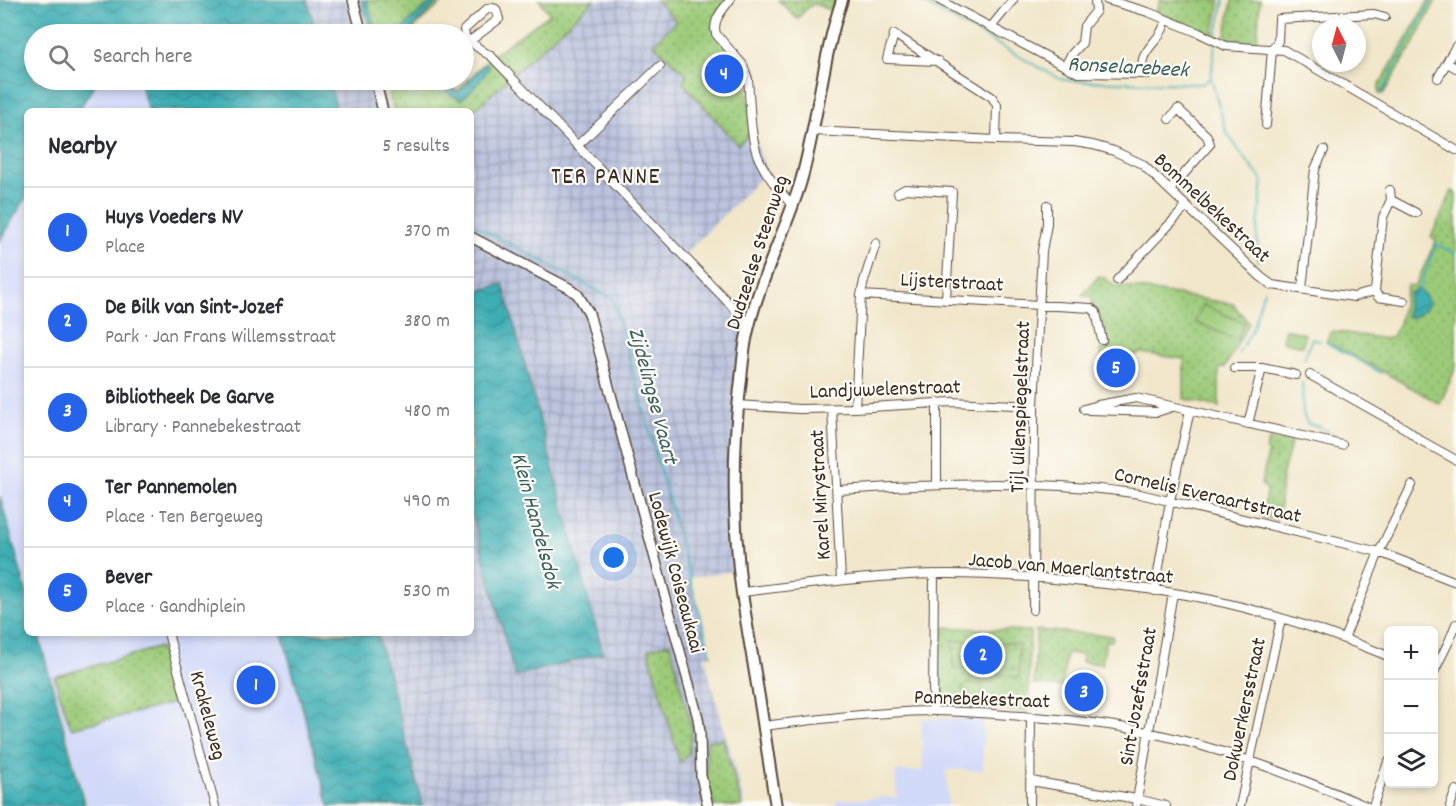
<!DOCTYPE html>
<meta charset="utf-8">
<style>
:root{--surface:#fff;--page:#f2f2f3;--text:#2b2b33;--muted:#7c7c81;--line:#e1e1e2;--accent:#2563eb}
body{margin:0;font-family:Dekko,sans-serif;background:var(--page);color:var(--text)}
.controls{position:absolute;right:18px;bottom:18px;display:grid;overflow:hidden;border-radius:9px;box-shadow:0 3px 9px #0003}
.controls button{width:54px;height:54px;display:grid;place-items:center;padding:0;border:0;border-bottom:2px solid var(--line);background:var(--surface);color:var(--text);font:30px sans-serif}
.compass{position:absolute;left:1312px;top:18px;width:54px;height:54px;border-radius:50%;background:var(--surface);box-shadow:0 3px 9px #0003;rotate:354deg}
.you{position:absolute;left:614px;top:558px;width:21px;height:21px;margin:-15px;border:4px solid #fff;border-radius:50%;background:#1a73e8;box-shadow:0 0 0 9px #1a73e833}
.badge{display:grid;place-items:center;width:39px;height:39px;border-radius:50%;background:var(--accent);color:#fff;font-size:20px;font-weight:700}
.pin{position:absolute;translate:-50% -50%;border:3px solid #fff;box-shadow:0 2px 6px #0006}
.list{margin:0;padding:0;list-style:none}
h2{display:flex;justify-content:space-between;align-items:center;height:78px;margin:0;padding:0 24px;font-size:26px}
h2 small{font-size:20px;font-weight:400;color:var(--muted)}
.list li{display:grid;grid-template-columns:39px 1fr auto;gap:18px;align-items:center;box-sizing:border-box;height:90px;padding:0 24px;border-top:2px solid var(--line)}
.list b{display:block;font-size:22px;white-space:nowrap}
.list p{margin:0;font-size:20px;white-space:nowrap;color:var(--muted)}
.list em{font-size:20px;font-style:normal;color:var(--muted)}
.icon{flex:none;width:33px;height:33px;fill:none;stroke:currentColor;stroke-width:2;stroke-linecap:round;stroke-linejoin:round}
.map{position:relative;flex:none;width:1456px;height:806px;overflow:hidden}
.search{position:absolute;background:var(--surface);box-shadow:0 3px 9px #0003;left:24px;top:24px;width:450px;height:66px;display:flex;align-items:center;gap:15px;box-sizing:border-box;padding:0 21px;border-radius:33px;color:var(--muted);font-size:22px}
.panel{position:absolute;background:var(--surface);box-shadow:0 3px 9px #0003;left:24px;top:108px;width:450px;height:528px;border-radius:9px}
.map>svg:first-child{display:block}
</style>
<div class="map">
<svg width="1456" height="806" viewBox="0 0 1456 806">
<defs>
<pattern id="industrial-grid" width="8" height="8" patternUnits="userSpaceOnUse" patternTransform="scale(1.5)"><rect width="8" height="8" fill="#bbc3de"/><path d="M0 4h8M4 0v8" fill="none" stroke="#999fb3"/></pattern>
<pattern id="green-dots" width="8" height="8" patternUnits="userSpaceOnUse" patternTransform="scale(1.5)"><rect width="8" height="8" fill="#9bca78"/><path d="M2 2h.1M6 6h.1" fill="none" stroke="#80a462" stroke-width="1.8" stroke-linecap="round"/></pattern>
<pattern id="wetland-marsh" width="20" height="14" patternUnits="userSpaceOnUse" patternTransform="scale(1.5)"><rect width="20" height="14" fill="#9bca78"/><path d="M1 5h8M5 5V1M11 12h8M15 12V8" fill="none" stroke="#80a462"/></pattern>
<pattern id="water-waves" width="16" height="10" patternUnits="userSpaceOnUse" patternTransform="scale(1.5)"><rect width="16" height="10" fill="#3caeb4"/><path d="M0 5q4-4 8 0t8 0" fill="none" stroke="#348e92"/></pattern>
</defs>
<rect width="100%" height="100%" fill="#fdfcf7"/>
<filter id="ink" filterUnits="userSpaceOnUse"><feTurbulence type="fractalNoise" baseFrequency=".0167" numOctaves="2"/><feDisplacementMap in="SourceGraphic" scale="12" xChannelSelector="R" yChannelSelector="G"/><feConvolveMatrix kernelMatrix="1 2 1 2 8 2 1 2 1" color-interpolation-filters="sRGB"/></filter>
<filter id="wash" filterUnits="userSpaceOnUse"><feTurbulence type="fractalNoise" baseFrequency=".008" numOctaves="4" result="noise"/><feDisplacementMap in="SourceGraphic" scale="24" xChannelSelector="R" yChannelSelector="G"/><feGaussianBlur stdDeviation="1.35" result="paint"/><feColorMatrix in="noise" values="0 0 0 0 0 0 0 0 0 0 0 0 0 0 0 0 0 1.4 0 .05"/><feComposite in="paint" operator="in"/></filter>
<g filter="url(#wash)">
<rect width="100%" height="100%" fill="#f1e6ca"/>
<!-- built -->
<path fill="#d1d9f9" d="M98,80H139L148,111H79Z
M27,196V591L0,495V240Z
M39,633H282L329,806H87Z
M921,719H983V771L946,769L948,806H837L836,800L897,797L895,771H923Z"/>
<!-- industrial -->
<path fill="url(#industrial-grid)" d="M308,0H359L368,34H317Z
M594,0H656L676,21L653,44L686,74L738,144L753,131L766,172L683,256L746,322L740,357L735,369L733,392L738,405L739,570L690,578L711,655L704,656L745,806H423L377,633H471V511L515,676L503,284L471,293V113Z
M329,80H380L389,111H337Z"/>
<!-- green -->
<path fill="url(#green-dots)" stroke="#6b7a4b" stroke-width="1.5" d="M364,0H445L408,34H373Z
M539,0H594L471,113V111H394L385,80H446L457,91L491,56L550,14Z
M656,0H730L715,29L743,65L753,131L738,145L683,83L686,74L653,44L676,21Z
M778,0H836L833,7H831L830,10L814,4L807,8L797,19Z
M1160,0H1220L1213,35L1156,12Z
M1232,0H1260L1257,42L1225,40Z
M1452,191L1456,193V367L1440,404L1382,371L1326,342L1332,331L1386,339L1392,336L1399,323L1407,285L1415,286L1436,241L1431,237Z
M1099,276L1106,279L1116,287L1122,286L1233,304L1249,323L1225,367L1219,368V407L1184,399V359L1141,353L1126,357L1121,386L1107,383L1100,350L1110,347L1098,312L1092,304V296H1084L1082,295Z
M1269,440H1292L1282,476L1279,515L1277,520L1261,517L1267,489L1261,485L1268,454L1266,449Z
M938,627L1030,631L1028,712L982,708L936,707Z
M1036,630L1113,636L1112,641H1106L1102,664L1082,662L1083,655L1066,653L1062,687L1034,684Z
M670,643L692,731L688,754L680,763L648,649Z
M160,647L175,703L71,728L54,677Z
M723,739L742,806H714L706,780L707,741Z"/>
<!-- wetland -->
<path fill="url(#wetland-marsh)" stroke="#6b7a4b" stroke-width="1.5" d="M1429,0H1436L1415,42L1383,94H1379V86Z
M953,640L1019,644V678L974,669H954Z"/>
<!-- pitch -->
<path fill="#9bca78" stroke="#6b7a4b" stroke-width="1.5" d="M1203,305L1244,323L1237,340L1195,322Z
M1285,329L1305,334L1302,346L1282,341Z
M968,684L982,685L981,700L967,699L962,687Z"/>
<!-- water -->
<path fill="url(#water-waves)" stroke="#3c6c69" stroke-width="1.5" d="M0,0H307L317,34H34V80H98L78,111H27V196L0,240Z
M361,0H367L374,25L379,34H371Z
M436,1V4L406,34H398C406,25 425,5 436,1Z
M485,63L488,64L489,67C482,80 472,91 461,100L451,95L434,80H443L454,91L459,92Z
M139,80H329L337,111H148Z
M503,284L603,653L515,676L471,511V293Z
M1417,289H1419L1426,297L1429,304L1425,309L1412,318L1406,316L1409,293Z
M0,496L27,594V633H38L85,806H0Z
M282,633H377L423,806H329Z"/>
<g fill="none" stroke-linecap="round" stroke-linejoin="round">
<!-- stream -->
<path stroke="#3caeb4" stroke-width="2" d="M918,0L1060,79L1072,81L1202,84L1211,78
M1216,38L1224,0
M1215,43L1211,78L1226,131L1239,151L1263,181L1257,235L1258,262
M1381,93L1432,0
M471,223L613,299L711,655
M1420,291L1419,289L1436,244L1456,254
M1327,343L1381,373
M1238,354L1252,330L1264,290
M1304,359L1312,338L1320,341
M1302,382L1303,414L1305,419L1308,424L1320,427L1334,435"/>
</g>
</g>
<g filter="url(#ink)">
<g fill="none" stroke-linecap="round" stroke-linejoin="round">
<defs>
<path id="minor" d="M730,0C722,11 712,20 716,34L743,65L748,79C750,101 750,140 759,159C767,177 780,191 792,205
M939,0L1078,73L1148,74
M1107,0L1148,12L1199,33L1226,46L1284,50L1456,150
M991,27L1013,0
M470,41L499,19L496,9L493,8L487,9L464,30L465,37C473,44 481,51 491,56L750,325
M938,61L887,59L894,34L992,97L997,105L996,140
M1447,63L1456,68
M1065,66L1071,55L1082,43L1084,26L1096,11L1095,0
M1142,74C1142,69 1142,64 1143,59C1147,46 1160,39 1164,26
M1438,78L1456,46
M1169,119L1178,109L1207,136L1210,144L1170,190
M1266,125L1272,49L1278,41L1279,19L1374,14L1385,17
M813,131L996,140L1074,142L1093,145L1114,151L1142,164L1261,277L1272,285L1354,297L1375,291L1378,297L1404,301
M577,146L660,66
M1390,190L1391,200L1416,213
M898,193L905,189L952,192L946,299
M1117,280L1186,207
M1302,289L1315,169L1324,150
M1375,291L1383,217L1391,200
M861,295L1091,308L1096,312L1102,340
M1234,368H1262L1248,424
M1262,368L1296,375
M1310,375L1406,429L1420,440L1456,460
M738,405L799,409L855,408L952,402L1034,406
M855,408L861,295L864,281L876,243
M832,409L841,580
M1084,409L1098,405L1136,398L1342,445
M1089,410L1157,412L1172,407
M937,484V404
M837,490C937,484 1040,479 1140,494L1379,552L1456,582
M1155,591L1170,501L1190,410
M743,592C798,585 854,578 910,575C958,572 1006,575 1054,579C1107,584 1160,589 1212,600C1272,613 1332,633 1388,656
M1033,610L1034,406L1042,251L1047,224V205
M168,633L215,806
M1344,639L1379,552L1412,485
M1434,672L1450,639L1456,624
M933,711L934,574
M764,726C819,719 875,712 931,711C961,711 991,714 1021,716C1064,719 1106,723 1147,732C1223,748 1295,776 1366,806
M1031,781L1137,799L1166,806
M1030,806L1031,717
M1136,806L1173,593
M1240,806L1281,619
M1373,806L1388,762
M1450,806L1456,790"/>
<path id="tertiary" d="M353,0L362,34
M375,80L383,111
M471,237L569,288L578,295L589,313L698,718L700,733L701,776L708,806"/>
<path id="secondary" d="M776,806C769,766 764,725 757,685C751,647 743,608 739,569C733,509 733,449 740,388C742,372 743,355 746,339C757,284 785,234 801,181C818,121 822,59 842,0"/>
</defs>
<!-- minor casing -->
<use href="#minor" stroke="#564638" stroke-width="10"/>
<!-- tertiary casing -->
<use href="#tertiary" stroke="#564638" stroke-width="12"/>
<!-- secondary casing -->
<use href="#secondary" stroke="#564638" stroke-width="14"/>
<!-- minor -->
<use href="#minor" stroke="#fff" stroke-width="8"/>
<!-- tertiary -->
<use href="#tertiary" stroke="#fff" stroke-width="9"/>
<!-- secondary -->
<use href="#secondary" stroke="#fff" stroke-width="10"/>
</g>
</g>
<g text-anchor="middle" stroke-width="4.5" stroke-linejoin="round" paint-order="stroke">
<!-- street labels -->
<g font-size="21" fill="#3b2a1e" stroke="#fdfcf7">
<text transform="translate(1213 207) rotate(43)" y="7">Bommelbekestraat</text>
<text transform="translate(756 252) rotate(-72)" y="7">Dudzeelse Steenweg</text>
<text transform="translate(952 281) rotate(3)" y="7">Lijsterstraat</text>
<text transform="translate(885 388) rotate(-2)" y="7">Landjuwelenstraat</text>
<text transform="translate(1019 407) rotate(-88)" y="7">Tijl Uilenspiegelstraat</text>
<text transform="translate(1208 494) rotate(13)" y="7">Cornelis Everaartstraat</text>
<text transform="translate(819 495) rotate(-93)" y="7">Karel Mirystraat</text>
<text transform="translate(1071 567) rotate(5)" y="7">Jacob van Maerlantstraat</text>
<text transform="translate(677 572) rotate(75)" y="7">Lodewijk Coiseaukaai</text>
<text transform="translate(1137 696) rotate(-80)" y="7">Sint-Jozefsstraat</text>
<text transform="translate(982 698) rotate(2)" y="7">Pannebekestraat</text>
<text transform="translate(1243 709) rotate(-78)" y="7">Dokwerkersstraat</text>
<text transform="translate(209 715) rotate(75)" y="7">Krakeleweg</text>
</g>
<!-- water labels -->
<g font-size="22" font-style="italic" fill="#3b5f5a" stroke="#fdfcf7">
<text transform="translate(1128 65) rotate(3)" y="8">Ronselarebeek</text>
<text transform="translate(655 395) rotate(75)" y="8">Zijdelingse Vaart</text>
<text transform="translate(538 520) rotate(75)" y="8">Klein Handelsdok</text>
</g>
<!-- quarter labels -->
<g font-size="24" letter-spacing="1.5" fill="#3b2a1e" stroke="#fdfcf7">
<text x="606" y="183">TER PANNE</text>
</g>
</g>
</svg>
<div class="controls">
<button>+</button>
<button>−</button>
<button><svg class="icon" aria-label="layers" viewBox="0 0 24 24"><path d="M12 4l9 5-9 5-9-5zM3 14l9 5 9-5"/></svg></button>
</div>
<svg class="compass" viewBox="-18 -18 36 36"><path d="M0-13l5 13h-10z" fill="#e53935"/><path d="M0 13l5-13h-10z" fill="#7c7c81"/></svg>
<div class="you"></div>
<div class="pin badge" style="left:256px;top:685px">1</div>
<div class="pin badge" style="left:983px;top:655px">2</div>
<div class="pin badge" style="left:1084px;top:692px">3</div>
<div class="pin badge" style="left:724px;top:74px">4</div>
<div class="pin badge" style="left:1116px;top:368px">5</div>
<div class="search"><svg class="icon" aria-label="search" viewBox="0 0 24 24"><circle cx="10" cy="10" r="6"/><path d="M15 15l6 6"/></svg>Search here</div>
<section class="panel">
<h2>Nearby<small>5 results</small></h2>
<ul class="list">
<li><span class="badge">1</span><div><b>Huys Voeders NV</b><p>Place</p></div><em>370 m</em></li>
<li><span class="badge">2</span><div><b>De Bilk van Sint-Jozef</b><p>Park · Jan Frans Willemsstraat</p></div><em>380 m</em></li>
<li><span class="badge">3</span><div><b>Bibliotheek De Garve</b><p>Library · Pannebekestraat</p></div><em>480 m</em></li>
<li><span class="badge">4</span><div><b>Ter Pannemolen</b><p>Place · Ten Bergeweg</p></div><em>490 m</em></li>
<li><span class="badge">5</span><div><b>Bever</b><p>Place · Gandhiplein</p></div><em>530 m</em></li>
</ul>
</section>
</div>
